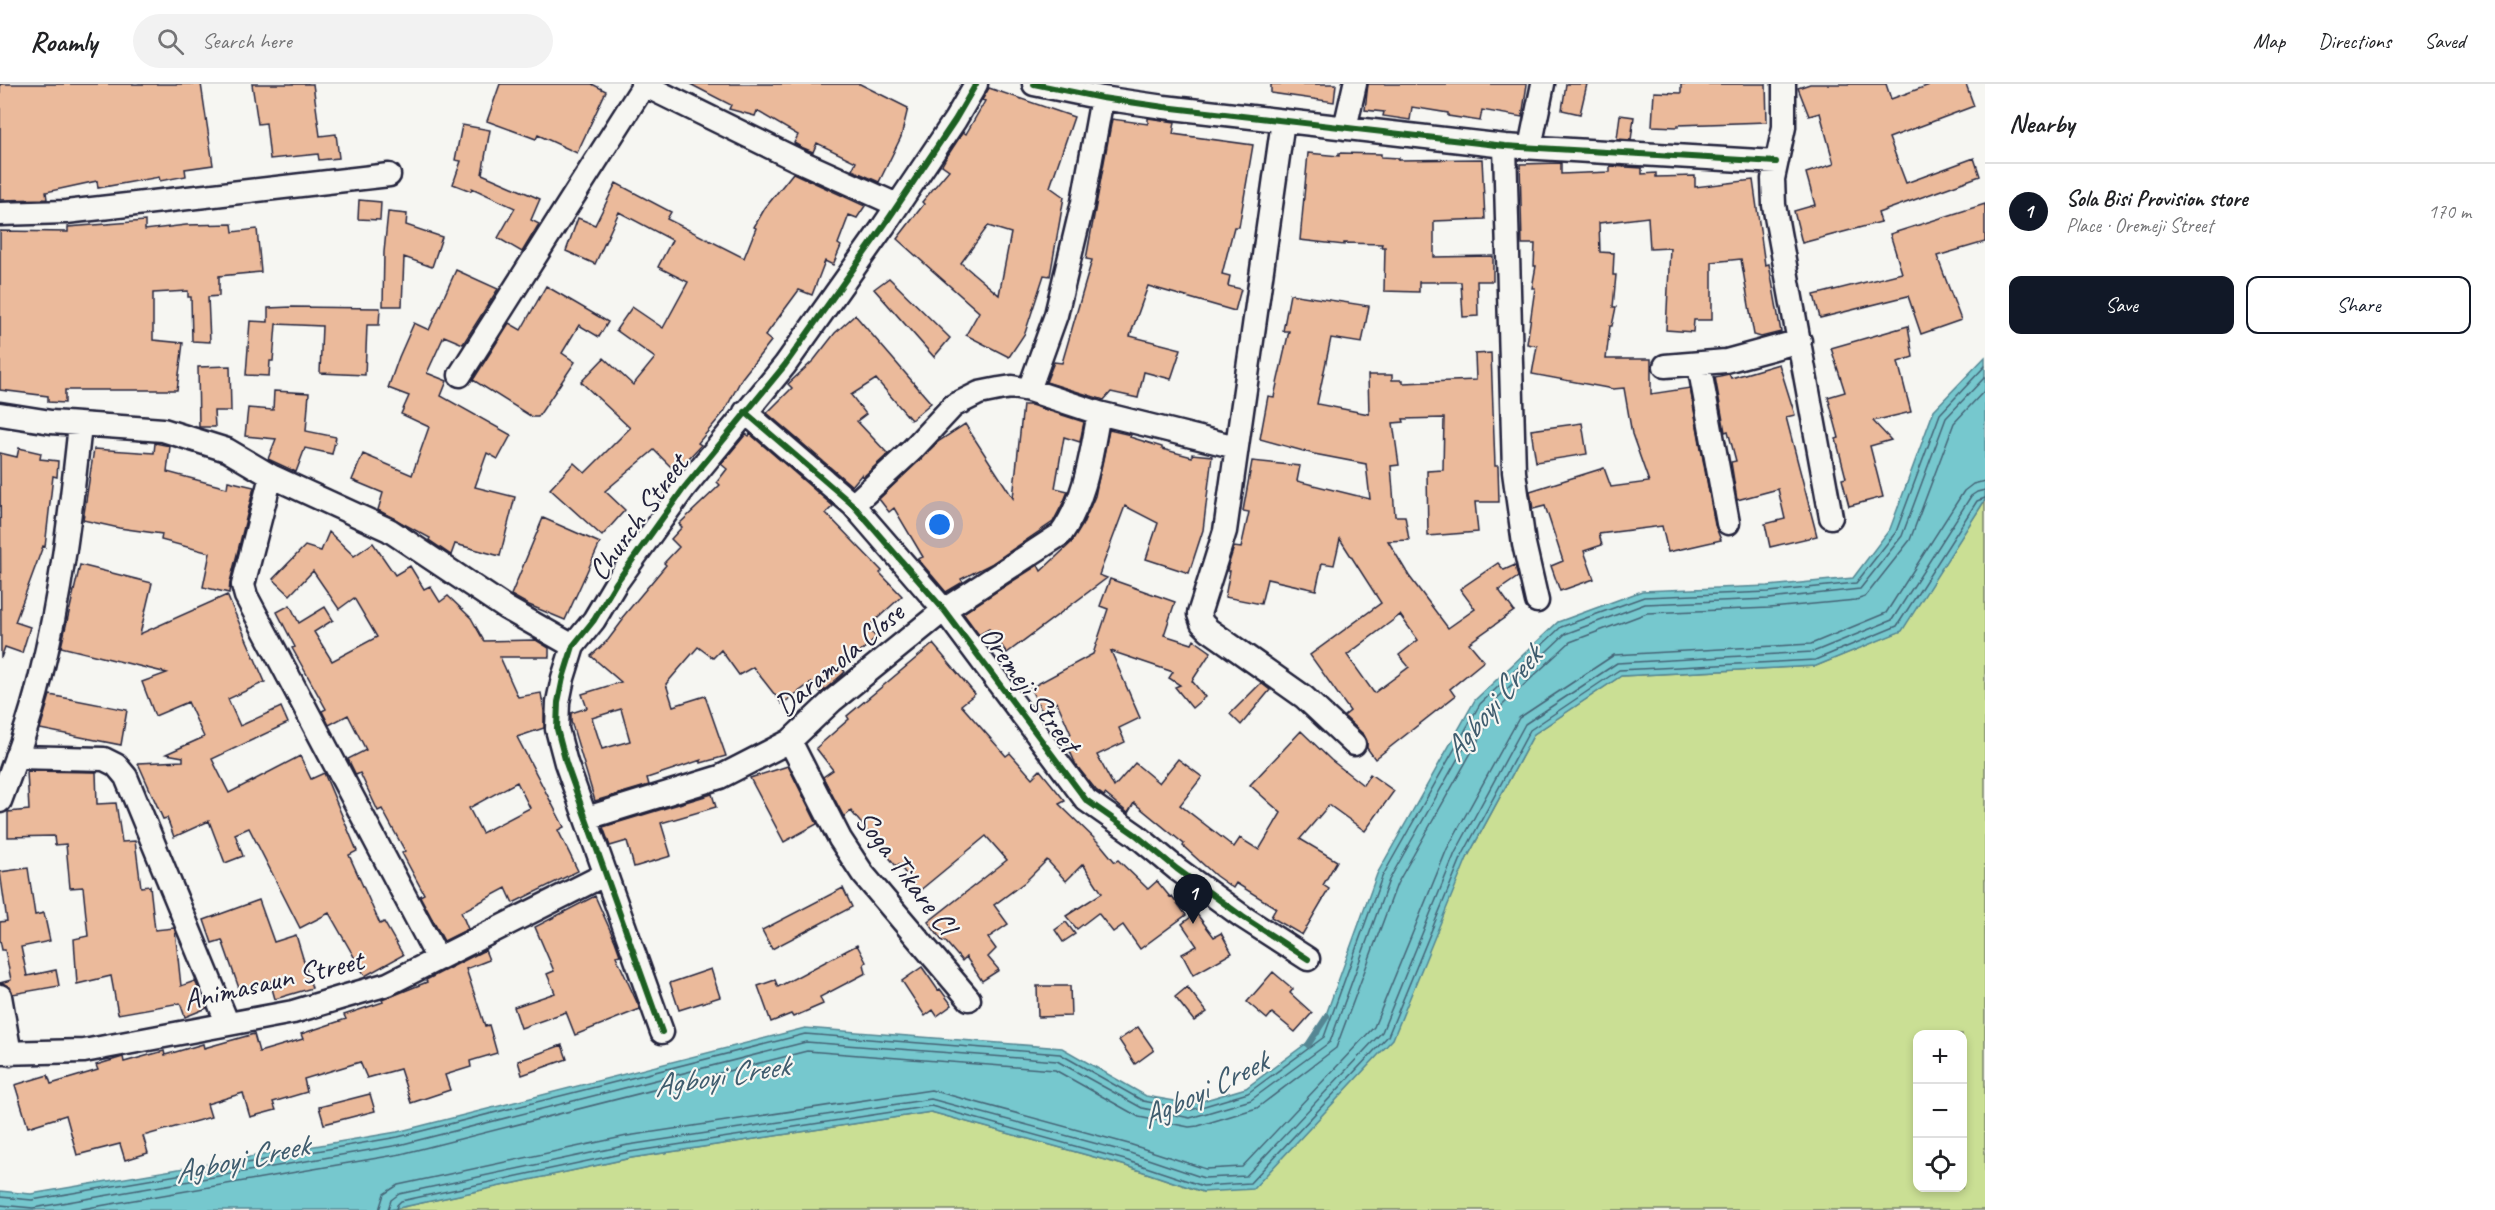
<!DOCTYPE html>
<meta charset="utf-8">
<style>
:root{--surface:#fff;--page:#f2f2f2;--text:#202124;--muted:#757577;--line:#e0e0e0;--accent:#111827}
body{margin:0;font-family:Caveat,sans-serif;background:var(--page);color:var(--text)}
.controls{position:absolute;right:18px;bottom:18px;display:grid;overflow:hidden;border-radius:12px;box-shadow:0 3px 9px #0003}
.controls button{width:54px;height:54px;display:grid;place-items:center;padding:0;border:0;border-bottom:2px solid var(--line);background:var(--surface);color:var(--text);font:30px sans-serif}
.you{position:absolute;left:940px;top:441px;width:21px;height:21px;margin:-15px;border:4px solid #fff;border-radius:50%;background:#1a73e8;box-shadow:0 0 0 9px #1a73e833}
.badge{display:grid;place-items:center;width:39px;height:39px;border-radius:50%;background:var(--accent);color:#fff;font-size:20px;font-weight:700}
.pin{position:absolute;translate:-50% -50px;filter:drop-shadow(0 2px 3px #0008)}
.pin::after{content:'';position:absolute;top:32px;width:21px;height:18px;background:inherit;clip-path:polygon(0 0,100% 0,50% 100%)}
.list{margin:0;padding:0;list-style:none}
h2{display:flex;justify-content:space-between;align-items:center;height:78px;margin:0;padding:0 24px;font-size:26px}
h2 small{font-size:20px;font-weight:400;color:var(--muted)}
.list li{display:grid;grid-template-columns:39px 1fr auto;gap:18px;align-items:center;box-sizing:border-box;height:96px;padding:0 24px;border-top:2px solid var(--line)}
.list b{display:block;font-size:22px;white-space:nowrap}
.list p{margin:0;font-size:20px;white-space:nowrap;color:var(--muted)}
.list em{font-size:20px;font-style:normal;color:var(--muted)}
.actions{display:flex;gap:12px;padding:18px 24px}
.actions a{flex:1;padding:14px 0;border:2px solid var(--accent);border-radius:12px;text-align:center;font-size:21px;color:var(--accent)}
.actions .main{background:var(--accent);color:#fff}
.icon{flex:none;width:33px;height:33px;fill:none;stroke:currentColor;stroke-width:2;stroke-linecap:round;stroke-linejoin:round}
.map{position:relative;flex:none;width:1985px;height:1126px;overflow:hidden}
header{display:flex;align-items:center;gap:36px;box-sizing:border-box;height:84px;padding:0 30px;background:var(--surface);border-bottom:2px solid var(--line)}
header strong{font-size:28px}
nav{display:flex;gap:33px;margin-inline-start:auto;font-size:21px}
.search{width:420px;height:54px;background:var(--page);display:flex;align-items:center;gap:15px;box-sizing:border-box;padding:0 21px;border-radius:33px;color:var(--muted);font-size:22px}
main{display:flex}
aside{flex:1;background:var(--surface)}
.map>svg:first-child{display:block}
</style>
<header>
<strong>Roamly</strong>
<div class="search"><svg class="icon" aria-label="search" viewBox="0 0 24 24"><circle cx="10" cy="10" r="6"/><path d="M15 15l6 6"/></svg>Search here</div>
<nav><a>Map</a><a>Directions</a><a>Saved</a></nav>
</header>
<main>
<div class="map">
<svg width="1985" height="1126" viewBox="0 0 1985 1126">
<rect width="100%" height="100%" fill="#f6f6f2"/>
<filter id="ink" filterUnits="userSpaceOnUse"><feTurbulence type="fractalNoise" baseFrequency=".0167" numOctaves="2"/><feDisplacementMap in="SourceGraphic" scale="12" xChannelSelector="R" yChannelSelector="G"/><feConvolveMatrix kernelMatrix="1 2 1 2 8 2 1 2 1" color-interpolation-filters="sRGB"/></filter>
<g filter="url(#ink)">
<!-- green -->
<path fill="#cadf94" stroke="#768068" stroke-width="1.5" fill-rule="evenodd" d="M1985,416V1126H389L631,1074L931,1028L1123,1081L1203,1108L1467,774L1534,650L1621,592L1816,582L1901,547ZM1918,950H1962V1104H1918Z"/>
<!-- water -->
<path fill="#76c8ce" stroke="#548693" stroke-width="1.5" d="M1985,273V416L1902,547L1816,582L1621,592L1534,650L1467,774L1393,955L1253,1105L1203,1108L1123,1081L931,1028L631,1074L389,1126H0V1107L31,1110L397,1048L805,944L1062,964L1146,1012L1192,1020L1246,1004L1319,950L1377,790L1475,616L1558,538L1642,507L1768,502L1853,494L1890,445L1934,326Z"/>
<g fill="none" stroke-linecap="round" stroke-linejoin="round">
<!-- shore -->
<path stroke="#446476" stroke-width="1.5" d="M0,1113L32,1116L398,1053L805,950L1060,970L1143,1017L1191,1026L1248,1009L1324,953L1382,793L1480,620L1561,543L1644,513L1769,508L1856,499L1896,448L1940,330L1985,282
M0,1121L33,1124L399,1061L806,958L1057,977L1142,1024L1190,1034L1251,1016L1330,958L1389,796L1486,625L1565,550L1645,520L1769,515L1860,505L1902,452L1946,334L1985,293
M76,1126L401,1070L807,967L1055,986L1139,1033L1189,1043L1198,1042L1257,1024L1336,964L1397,800L1493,630L1570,558L1647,529L1770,524L1856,516L1865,513L1910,456L1954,339L1985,306
M379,1126L384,1110L398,1101L627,1052L931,1006L1129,1060L1206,1085L1242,1083L1374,943L1447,765L1519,634L1614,571L1811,560L1886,529L1964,407L1973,400L1985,397
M388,1126L391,1116L399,1110L628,1061L931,1015L1127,1068L1204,1094L1246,1092L1382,948L1455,769L1525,640L1617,579L1813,568L1892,536L1971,412L1977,408L1985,406
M396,1126L397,1121L401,1117L630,1068L931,1022L1125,1076L1203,1102L1250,1099L1388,952L1462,772L1530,646L1619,586L1815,576L1897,542L1977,417L1985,414"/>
<!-- stream -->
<path stroke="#548693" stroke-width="6" d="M1308,961L1327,932"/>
</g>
<!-- building -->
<path fill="#ebba9b" stroke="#22223b" stroke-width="1.5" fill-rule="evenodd" d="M0,0H201L213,81L185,85L186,92L160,97L159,93L98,104L97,97L46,108L47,115L0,116Z
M252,0H313L320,52L336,50L339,74L319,76L318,70L270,75L266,39L258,40Z
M500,0H592L606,7L577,69L538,51L536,55L487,37Z
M690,0H860L908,24L901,53L879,98L852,86L856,78L817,59L813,68L801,63L794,59L798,51L757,27L755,32L729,25L731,21Z
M1271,0H1336L1334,18L1271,9Z
M1368,0H1527L1522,33L1482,26L1480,37L1448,32V29L1412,23L1410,36L1383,32L1384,28L1365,26Z
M1566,0H1587L1580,30L1562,26Z
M1681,0H1766L1767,38L1678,41V43L1652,42L1654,8L1681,9Z
M1810,0H1886L1891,15L1932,0H1966L1974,22L1889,54L1906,99L1974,74L1980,92L1878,129L1881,138L1802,159L1794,127L1815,121L1806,89L1834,80L1820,29L1809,32L1798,4Z
M989,4L1074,33L1050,103L1064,113L1050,192L1044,191L1025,249L1009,273L966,251L979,228L897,155L924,120L922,118L949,86L942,81L946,74L963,48L966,50L985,17L982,16ZM988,142L1011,149L999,211L961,179Z
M1620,31L1634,33L1631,56L1617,55Z
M1148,34L1175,38L1173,50L1253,61L1239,143H1234L1222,190L1230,192L1228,202L1241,205L1235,227L1148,202L1130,252L1181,265L1171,295L1144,288L1138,314L1111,308L1104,316L1046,298L1054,278L1062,279L1092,176L1086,175L1112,35L1148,40Z
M462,41L490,46L482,90L540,115L531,136L539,140L522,168L498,154L515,124L472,104L471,107L453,100L461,77L455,76Z
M1308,69L1339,72V69L1381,70V73L1399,74V76L1482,75L1485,135L1434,137V173L1493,172V197H1477L1478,232L1463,233L1461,198H1419V208L1384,207L1385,163H1381L1382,160L1344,159V161L1300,156Z
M1561,79V90L1610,88V82L1642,84V90L1656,89V93L1695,92V103L1753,96L1765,181L1769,180L1781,248L1761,253L1754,251L1741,175L1712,178V236H1694L1693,248L1666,246L1670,164L1650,165L1648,133L1599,139L1600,168L1614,169L1613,191H1616L1613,223H1616L1612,242H1610L1606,275H1651V310L1690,304L1715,441L1721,456L1668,468L1662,442L1599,450L1602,461L1584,467L1594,495L1560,507L1551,482L1563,477L1545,422L1533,425L1530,407L1604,384L1611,403L1649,398L1632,350L1624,304L1613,305L1532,290L1537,262L1527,260L1535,204H1532L1536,182H1534L1535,160H1522L1520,80Z
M793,89L865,122L857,134L849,131L838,160L841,162L833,181L825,177L812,211L799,206L765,252L771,257L742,294L724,328L698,359L701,361L676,388L654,366L605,407L625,426L602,452L550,405L574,379L585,389L630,344L581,298L604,274L633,301L655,274L616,246L632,223L663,244L688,198L658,183L672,156L619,128L595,180L566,167L578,134L595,141L616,99L671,128L667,135L744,174L756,144L754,143L765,124Z
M359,116L381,118L380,136L358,135Z
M1985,120V158L1937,172L1961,236L1921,250L1908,212L1820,234L1814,211L1902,189L1890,150Z
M388,128L407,130L406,141L442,153L432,183L404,173L402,222H383L384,168Z
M145,137V146L186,141L232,140L233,148L257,145L261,188L219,192V212L208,213L210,258L192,257L191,213H188V207L153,209V256L183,259L177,306H65V319L48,318V312L0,306V147L68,148V143Z
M456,186L498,205L463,260L444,252L427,289L447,297L441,312L511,351L498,375L487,369L475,403L515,413L500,472L455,460L451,471L429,456L430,454L378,426L383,409L352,396L363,370L412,391L429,343L401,330L409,312L388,304L399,273L414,239L429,246Z
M889,194L950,254L934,273L874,205Z
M546,202L608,238L599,253L579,241L562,269L575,278L538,333H532L473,296L509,239L521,246Z
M1290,210L1369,222L1362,259L1331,254L1317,320L1369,330L1368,291H1392V296H1403V299L1476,296L1475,270L1491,269L1495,382H1498L1499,418H1475L1478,448L1428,452L1427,387L1443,386L1444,334L1403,335L1404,338L1393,339L1399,381L1391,382L1395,432H1405L1409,456L1388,457L1409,492L1448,544L1475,525L1460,505L1498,479L1504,486L1515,481L1518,493L1499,506L1514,527L1469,559L1484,577L1450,605L1455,612L1375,675L1367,664V657L1364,651L1344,632L1350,627L1310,571L1381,519L1340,455L1334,481L1322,479L1316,506L1267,495L1261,520L1225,513L1230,487H1227L1228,482L1234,463L1241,464L1249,428L1243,427L1252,377L1300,382L1297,397L1370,415L1366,380L1314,370L1260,355L1268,312L1274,313L1289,247H1283ZM1400,531L1418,556L1399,571L1409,583L1374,609L1347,571Z
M292,223L380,224L379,241H367L365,291L320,289L322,242L276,240L273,277H270L269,292L246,291L250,237L268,238V224Z
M855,231L931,319L911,336L876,295L851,311L866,330L857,337L888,370L863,393L862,390L852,402L767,329L792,304L788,300L814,276L835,249Z
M1908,242L1913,273L1898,278L1911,328L1873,337L1891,356L1870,362L1883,413L1849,422L1842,395L1846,394L1836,355L1839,354L1828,313L1845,308L1831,264Z
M1779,280L1795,331L1786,333L1817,452L1770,463L1765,440L1785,435L1778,405L1737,416L1731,378L1736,377L1728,347L1725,348L1715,293L1729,290L1731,294Z
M230,282L231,327H214L215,343H199L198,283Z
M274,307L309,309L306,347L336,353L332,370L305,364L296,388L268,375L276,355L245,352L248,324L273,326Z
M1023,321H1031L1084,338L1080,358L1064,353L1055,404L1068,407L1064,417L1053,438L991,480L961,495L963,498L946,508L918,475L923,473L894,424L889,428L879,415L939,357L965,340L1013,414Z
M1582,339L1587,370L1536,378L1531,346Z
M1109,346L1131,351L1130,353L1162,363V365L1192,373V370L1212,372L1203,446L1189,489L1146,475L1158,439L1125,422L1099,491L1107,494L1007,569L989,545L979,551L963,529L1038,481L1041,487L1072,458L1082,442L1095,412Z
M746,350L749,352L750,350L833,422L826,429L882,487L880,489L902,512L867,544L876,553L843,585L845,588L821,609L812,598L782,620L753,583L739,591L721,566L713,574L698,563L666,600L673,622L705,612L726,672L701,679V676L647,694L649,701L595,717L571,637V629L587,624L582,610L621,598L591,572L608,556L623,536L621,535L666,481L664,479L679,463L671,455L682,443L679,440L720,401L717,398L727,385L721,380ZM621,625L630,657L602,665L592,634Z
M155,359L170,362L167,388L227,404L228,397L254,403L230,498L229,509L203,503L210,469L161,456L162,450L119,444L83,436L94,365L154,369Z
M19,364L41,369L40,375L58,377L57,393L53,392L45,463L43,462L15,538L30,543L22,569L5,563L1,574L0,369L17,373Z
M543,434L600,459L565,536L529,521L511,511Z
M329,448L354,472L373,459L395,491L410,482L424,505L430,502L440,518L448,512L471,534L484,557L536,556L549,564V573H500L518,613L541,609L544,627V644L517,653L564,743L558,746L578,787L513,819L506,804L461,828L468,845L444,857L420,812L424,810L402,769L405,767L382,725L378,727L360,689L356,691L348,675L366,666L348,631L329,641L322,627L326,625L292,564L295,563L277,528L290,521L299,539L325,523L333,536L314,548L332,577L377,553L354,514L339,525L313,487L290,511L273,495L305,462L321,467ZM517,698L530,724L482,749L469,724Z
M80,481L152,499L140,550L227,511L265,598L228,615L240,642L281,623L288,639L212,675L229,709L300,672L311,695L324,689L357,767L349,771L380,840L384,838L403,871L365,892L329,829L300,844L249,744L235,750L243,772L225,779L209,737L174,753L167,734L163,735L138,679L183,677V673L166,670L204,653L188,618L155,632L142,598L167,589L61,563Z
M1110,495L1175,518L1164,551L1192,560L1194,556L1211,568L1192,597L1205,613L1192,624L1175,603L1180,601L1169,594L1173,588L1111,567L1140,634L1119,644L1125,658L1097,671L1114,703L1135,679L1159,699L1178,675L1202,693L1180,721L1234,763L1240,754L1259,766L1281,729L1250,701L1301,647L1331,676L1363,701L1370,690L1394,707L1365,747L1329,721L1300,755L1337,777L1323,801L1329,805L1302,851L1271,833L1276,824L1236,799L1233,804L1216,792L1183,762L1184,760L1134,719L1128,729L1105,710L1104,712L1096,706L1076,681L1064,653L1071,650L1057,618L1042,627L1030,604L1093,570L1108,525L1100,522Z
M933,560L975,610L961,621L1006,672L1010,669L1032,694L1040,686L1065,717L1059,720L1101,761L1115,778L1118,776L1148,805L1157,797L1170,813L1172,812L1186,831L1140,865L1123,841L1113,848L1098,829L1077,845L1066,832L1102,809L1083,780L1066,797L1047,776L1025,798L994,821L1008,840L988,854L996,865L988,873L999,886L982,897L966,873L962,877L945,857L943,858L928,838L1007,776L986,752L918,808L899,780L896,782L851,727L844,733L823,693L833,686L816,664L849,635L847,632Z
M1261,599L1270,606L1241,641L1230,630Z
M50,611L127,626L121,661L40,645Z
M788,682L817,740L784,758L750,694Z
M27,687L96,688L97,720L116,719L122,758L135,757L141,803L150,802L155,846L174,844L175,846L181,902L195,897L207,924L185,933L180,919L118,930L111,892L77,900L74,855L88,852L83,803L70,804L66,760L55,761L54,752L8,753V728L29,726Z
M712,710L716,723L661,739L671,772L634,783L627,757L610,762L603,743Z
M28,784L35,831L44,829L50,857L21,863L27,892L56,886L59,902L13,910L10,903L0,899L11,896L5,866H2L0,856V838L7,837L0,788Z
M843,804L852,823L772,865L762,846Z
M595,812L615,857L620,871L616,872L640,925L575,951L566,928L521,944L514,923L555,909L547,890L554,887L535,843Z
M259,816L274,858L296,851L312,904L275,915L270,897L240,907L222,856L212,859L204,836Z
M1196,829L1214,853L1221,849L1232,869L1193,891L1182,870L1197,862L1182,840Z
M1066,838L1075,850L1063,858L1055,846Z
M857,861L866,878L864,880L866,889L820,913L823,920L793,933L791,930L771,938L758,902L775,896L778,903Z
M485,866L489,876L466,885L485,942L489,941L497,969L470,977L471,983L445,991L450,1006L411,1019L400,985L367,994L360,978L304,995L307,1008L273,1018L276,1026L250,1033L243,1009L207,1020L211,1033L143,1052L148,1069L125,1076L120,1060L77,1071L66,1031L28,1043L15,1001L48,991L51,1000L98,986L96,981L123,973L124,978L164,967L165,971L203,960L204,964L254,950L259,968L303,955L301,950L346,935L344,931L383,918L382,916L427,898L426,896Z
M922,883L938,906L940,905L952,921L937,932L933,926L925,932L902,897Z
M711,885L720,913L679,926L670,899Z
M1273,888L1293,905L1290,909L1312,929L1295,948L1272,929L1267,935L1247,918Z
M1037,902H1070L1071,932L1038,933Z
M1187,903L1207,928L1194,937L1175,913Z
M1138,943L1154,966L1135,980L1119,956Z
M562,961L567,975L522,991L518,977Z
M370,1010L375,1027L324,1040L319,1023Z"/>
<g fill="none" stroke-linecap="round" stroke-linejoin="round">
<defs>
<path id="street" d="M642,0L795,75L897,121
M1034,0L1102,14L1164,23L1505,62L1776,78
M1784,0V43L1773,95L1774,121L1831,433
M1283,37L1225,447L1199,530L1202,539L1209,546L1304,613L1354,660
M1345,44L1355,0
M1505,62L1514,388L1524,460L1537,517
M1530,63L1543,0
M0,130L66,128L389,91
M1699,281L1728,439
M1665,282L1726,277L1800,257
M460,291L644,1
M1029,306L1056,231L1083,118L1102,14
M745,328L853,421L944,526L1086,716L1136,751L1177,785L1243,833L1308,875
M0,330L51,338L163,346L227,366L271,392L389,446L506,524L573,562
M271,392L243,501L246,512L437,873
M853,421L911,367L953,322L979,309L999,305L1012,303L1029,306L1099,329L1236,363
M790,657L840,755L863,790L969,915
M16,673L104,675L116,681L126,693L227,938
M0,717C15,677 30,637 40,595C61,511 71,426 80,341
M587,734L720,693L790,657L832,617L944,526L1061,450C1086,415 1091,370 1099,329
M0,912L10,970
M662,948L566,679L557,645L558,618L563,594L573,562L594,536L616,499L684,404L785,281L883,143L955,36L976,0
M0,969L84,967L293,928L343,913L388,900L606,790"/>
</defs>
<!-- street casing -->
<use href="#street" stroke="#22223b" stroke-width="27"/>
<!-- street -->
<use href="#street" stroke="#f6f6f2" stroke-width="22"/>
<defs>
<path id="cycleway" d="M1034,0L1102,14L1164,23L1505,62L1776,78
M745,328L853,421L944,526L1086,716L1136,751L1177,785L1243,833L1308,875
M662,948L566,679L557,645L558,618L563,594L573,562L594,536L616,499L684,404L785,281L883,143L955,36L976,0"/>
</defs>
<!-- cycleway casing -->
<use href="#cycleway" stroke="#f6f6f2" stroke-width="10"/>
<!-- cycleway -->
<use href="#cycleway" stroke="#1b5e20" stroke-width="6"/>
</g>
</g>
<g text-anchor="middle" stroke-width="4.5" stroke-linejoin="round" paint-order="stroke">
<!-- street labels -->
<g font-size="30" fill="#22223b" stroke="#f6f6f2">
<text transform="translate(638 433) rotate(-54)" y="10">Church Street</text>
<text transform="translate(839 575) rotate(-40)" y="10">Daramola Close</text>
<text transform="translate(1030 605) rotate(54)" y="10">Oremeji Street</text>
<text transform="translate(906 788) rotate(53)" y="10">Soga Tikare Cl</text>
<text transform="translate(273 896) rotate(-13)" y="10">Animasaun Street</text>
</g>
<!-- water labels -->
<g font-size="32" font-style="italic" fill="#3f5c6e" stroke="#f6f6f2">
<text transform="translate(1492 619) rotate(-51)" y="11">Agboyi Creek</text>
<text transform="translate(721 991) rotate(-9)" y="11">Agboyi Creek</text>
<text transform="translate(1204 1005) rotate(-26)" y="11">Agboyi Creek</text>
<text transform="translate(241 1074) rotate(-12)" y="11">Agboyi Creek</text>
</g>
</g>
</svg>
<div class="controls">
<button>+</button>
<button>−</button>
<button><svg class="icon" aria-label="locate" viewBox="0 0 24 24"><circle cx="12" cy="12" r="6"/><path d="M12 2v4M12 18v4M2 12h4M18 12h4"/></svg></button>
</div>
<div class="you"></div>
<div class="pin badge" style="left:1193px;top:840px">1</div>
</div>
<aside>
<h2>Nearby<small></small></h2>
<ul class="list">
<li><span class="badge">1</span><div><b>Sola Bisi Provision store</b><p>Place · Oremeji Street</p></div><em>170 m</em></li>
</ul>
<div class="actions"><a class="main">Save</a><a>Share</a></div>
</aside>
</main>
